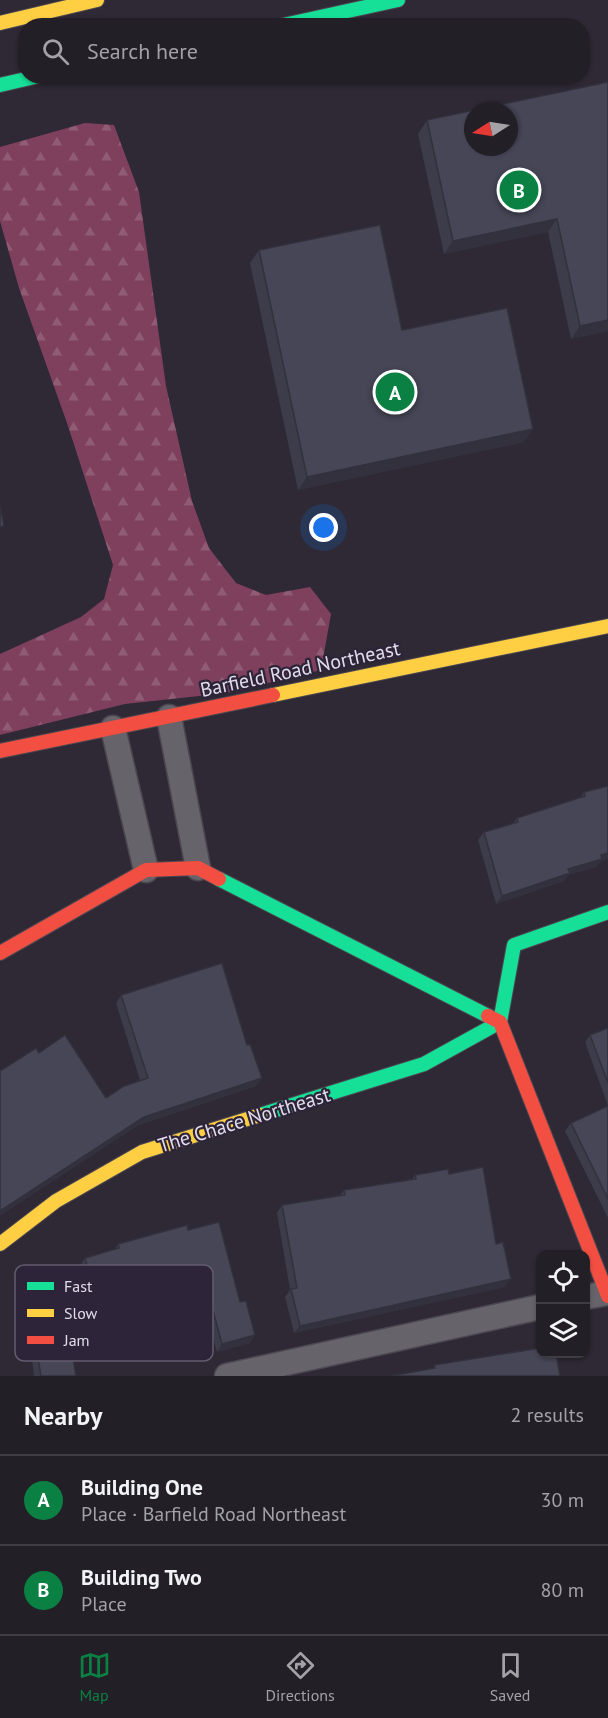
<!DOCTYPE html>
<meta charset="utf-8">
<style>
:root{--surface:#221f27;--page:#2e2c33;--text:#f1f3f6;--muted:#a2a2a7;--line:#3f3d44;--accent:#0b8043}
body{margin:0;font-family:"PT Sans",sans-serif;background:var(--page);color:var(--text)}
.controls{position:absolute;right:18px;bottom:18px;display:grid;overflow:hidden;border-radius:12px;box-shadow:0 2px 4px #0004}
.controls button{width:54px;height:54px;display:grid;place-items:center;padding:0;border:0;border-bottom:2px solid var(--line);background:var(--surface);color:var(--text);font:30px sans-serif}
.compass{position:absolute;left:464px;top:102px;width:54px;height:54px;border-radius:50%;background:var(--surface);box-shadow:0 2px 4px #0004;rotate:258deg}
.you{position:absolute;left:324px;top:528px;width:21px;height:21px;margin:-15px;border:4px solid #fff;border-radius:50%;background:#1a73e8;box-shadow:0 0 0 9px #1a73e833}
.badge{display:grid;place-items:center;width:39px;height:39px;border-radius:50%;background:var(--accent);color:#fff;font-size:20px;font-weight:700}
.pin{position:absolute;translate:-50% -50%;border:3px solid #fff;box-shadow:0 2px 6px #0006}
.list{margin:0;padding:0;list-style:none}
h2{display:flex;justify-content:space-between;align-items:center;height:78px;margin:0;padding:0 24px;font-size:26px}
h2 small{font-size:20px;font-weight:400;color:var(--muted)}
.list li{display:grid;grid-template-columns:39px 1fr auto;gap:18px;align-items:center;box-sizing:border-box;height:90px;padding:0 24px;border-top:2px solid var(--line)}
.list b{display:block;font-size:22px;white-space:nowrap}
.list p{margin:0;font-size:20px;white-space:nowrap;color:var(--muted)}
.list em{font-size:20px;font-style:normal;color:var(--muted)}
.icon{flex:none;width:33px;height:33px;fill:none;stroke:currentColor;stroke-width:2;stroke-linecap:round;stroke-linejoin:round}
.map{position:relative;flex:none;width:608px;height:1376px;overflow:hidden}
.search{position:absolute;background:var(--surface);box-shadow:0 2px 4px #0004;left:18px;right:18px;top:18px;height:66px;display:flex;align-items:center;gap:15px;box-sizing:border-box;padding:0 21px;border-radius:24px;color:var(--muted);font-size:22px}
.sheet{height:258px;background:var(--surface)}
nav{display:flex;justify-content:space-around;align-items:center;box-sizing:border-box;height:84px;border-top:2px solid var(--line);background:var(--surface);font-size:16px;color:var(--muted)}
nav a{display:grid;justify-items:center;gap:3px}
nav .on{color:var(--accent)}
.map>svg:first-child{display:block}
</style>
<div class="map">
<svg width="608" height="1376" viewBox="0 0 608 1376">
<defs>
<pattern id="forest-firs" width="22" height="20" patternUnits="userSpaceOnUse" patternTransform="scale(1.5)"><rect width="22" height="20" fill="#7e405c"/><path d="M5 1l3.5 6h-7zM16 11l3.5 6h-7z" fill="#905b74"/></pattern>
</defs>
<rect width="100%" height="100%" fill="#2e2934"/>
<!-- forest -->
<path fill="url(#forest-firs)" d="M85,123L114,125L139,192L166,386L192,501L209,548L236,583L266,595L310,587L331,614L321,670L227,693L125,704L0,735V654L81,617L104,599L113,565L67,423L19,288L0,221V147Z"/>
<g fill="none" stroke-linecap="round" stroke-linejoin="round">
<defs>
<path id="street" d="M169,717L198,868
M113,728L146,870
M586,1297L607,1293
M227,1376L540,1307"/>
<path id="fast" d="M279,26L398,0
M0,85L39,76
M219,879L488,1016
M260,1115L424,1064L500,1022L514,945L608,912"/>
<path id="slow" d="M0,23L97,0
M273,695L608,626
M0,1244L56,1201L142,1152L260,1115"/>
<path id="jam" d="M0,751L273,695
M0,953L146,870L198,868L219,879
M488,1016L500,1022L608,1296"/>
</defs>
<!-- street casing -->
<use href="#street" stroke="#4b4751" stroke-width="27"/>
<!-- fast casing -->
<use href="#fast" stroke="#4b4751" stroke-width="16"/>
<!-- slow casing -->
<use href="#slow" stroke="#4b4751" stroke-width="16"/>
<!-- jam casing -->
<use href="#jam" stroke="#4b4751" stroke-width="16"/>
<!-- street -->
<use href="#street" stroke="#66636b" stroke-width="24"/>
<!-- fast -->
<use href="#fast" stroke="#16e098" stroke-width="14"/>
<!-- slow -->
<use href="#slow" stroke="#ffcf43" stroke-width="14"/>
<!-- jam -->
<use href="#jam" stroke="#f24e42" stroke-width="14"/>
</g>
<!-- wall -->
<path fill="#3d3c4b" d="M608,82V331L571,339L548,232L444,254L418,134L427,120Z
M259,250L402,330L524,442L298,490L250,263Z
M584,792L600,862L596,867L568,875L564,881L496,904L478,840L484,832L513,823L517,818L580,798Z
M121,995L247,1045L262,1078L256,1086L139,1125L39,1053L106,1098L140,1080L116,1003Z
M608,1028V1106L585,1042L590,1035Z
M608,1106V1218L565,1131L571,1123Z
M449,1174L496,1244L505,1287L294,1333L285,1297L290,1290L277,1213L282,1205L340,1195L344,1190L412,1179L415,1175Z
M188,1230L250,1343L217,1352L201,1295L103,1322L109,1345L103,1353L74,1361L76,1376H34L32,1359L37,1352L70,1346L57,1299L63,1291L85,1285L80,1266L85,1258L114,1250L118,1244Z"/>
<!-- shaded-wall -->
<path fill="#32313d" d="M557,219L548,232L444,254L453,241Z
M608,320V331L571,339L580,326Z
M533,429L524,442L298,490L307,477Z
M608,853V859L600,862L596,867L568,875L564,881L496,904L502,896L601,855Z
M262,1078L256,1086L139,1125L0,1216V1211L144,1117Z
M511,1279L505,1287L294,1333L300,1326Z
M207,1288L201,1295L96,1324L101,1316Z
M255,1335L250,1343L217,1352L222,1344Z
M109,1345L103,1353L74,1361L79,1353Z"/>
<!-- building -->
<path fill="#474657" stroke="#32313d" stroke-width="1.5" fill-rule="evenodd" d="M608,82V320L580,326L557,219L453,241L427,120ZM473,111H509V147H473Z
M380,225L402,330L507,308L533,429L307,477L259,250Z
M0,506L4,526L0,527Z
M608,786V853L601,855L602,859L568,869L570,873L502,896L484,832L518,822L517,818L585,796L584,792Z
M222,963L247,1045L250,1044L262,1078L144,1117L0,1211V1071L36,1048L39,1053L65,1035L106,1098L124,1086L148,1078L121,995Z
M608,1028V1083L590,1035Z
M608,1106V1199L571,1123Z
M483,1167L496,1244L503,1242L511,1279L300,1326L291,1289L297,1288L282,1205L345,1195L344,1190L416,1179L415,1175L448,1169L449,1174Z
M219,1222L240,1302L246,1301L255,1335L222,1344L207,1288L101,1316L109,1345L79,1353L63,1291L92,1283L85,1258L119,1248L118,1244L187,1225L188,1230Z
M71,1346L76,1376H41L37,1352Z
M540,1348V1353H556L560,1376H391L435,1368L434,1365Z"/>
<g text-anchor="middle" stroke-width="4.5" stroke-linejoin="round" paint-order="stroke">
<!-- street labels -->
<g font-size="20" fill="#e2dcea" stroke="#2d2439">
<text transform="translate(300 669) rotate(-12)" y="7">Barfield Road Northeast</text>
<text transform="translate(244 1120) rotate(-17)" y="7">The Chace Northeast</text>
</g>
</g>
<!-- legend -->
<rect x="15" y="1265" width="198" height="96" rx="9" fill="#2d2439" stroke="#635b6e" stroke-width="1.5"/>
<rect x="27" y="1282" width="27" height="8" fill="#16e098"/>
<rect x="27" y="1309" width="27" height="8" fill="#ffcf43"/>
<rect x="27" y="1336" width="27" height="8" fill="#f24e42"/>
<g font-size="16" fill="#e2dcea">
<text x="64" y="1292">Fast</text>
<text x="64" y="1319">Slow</text>
<text x="64" y="1346">Jam</text>
</g>
</svg>
<div class="controls">
<button><svg class="icon" aria-label="locate" viewBox="0 0 24 24"><circle cx="12" cy="12" r="6"/><path d="M12 2v4M12 18v4M2 12h4M18 12h4"/></svg></button>
<button><svg class="icon" aria-label="layers" viewBox="0 0 24 24"><path d="M12 4l9 5-9 5-9-5zM3 14l9 5 9-5"/></svg></button>
</div>
<svg class="compass" viewBox="-18 -18 36 36"><path d="M0-13l5 13h-10z" fill="#e53935"/><path d="M0 13l5-13h-10z" fill="#a2a2a7"/></svg>
<div class="you"></div>
<div class="pin badge" style="left:395px;top:392px">A</div>
<div class="pin badge" style="left:519px;top:190px">B</div>
<div class="search"><svg class="icon" aria-label="search" viewBox="0 0 24 24"><circle cx="10" cy="10" r="6"/><path d="M15 15l6 6"/></svg>Search here</div>
</div>
<section class="sheet">
<h2>Nearby<small>2 results</small></h2>
<ul class="list">
<li><span class="badge">A</span><div><b>Building One</b><p>Place · Barfield Road Northeast</p></div><em>30 m</em></li>
<li><span class="badge">B</span><div><b>Building Two</b><p>Place</p></div><em>80 m</em></li>
</ul>
</section>
<nav>
<a class="on"><svg class="icon" aria-label="map" viewBox="0 0 24 24"><path d="M3 6l6-2 6 2 6-2v14l-6 2-6-2-6 2zM9 4v14M15 6v14"/></svg>Map</a>
<a><svg class="icon" aria-label="directions" viewBox="0 0 24 24"><path d="M12 3l9 9-9 9-9-9zM9 14v-3h6M13 9l2 2-2 2"/></svg>Directions</a>
<a><svg class="icon" aria-label="saved" viewBox="0 0 24 24"><path d="M7 4h10v16l-5-4-5 4z"/></svg>Saved</a>
</nav>
